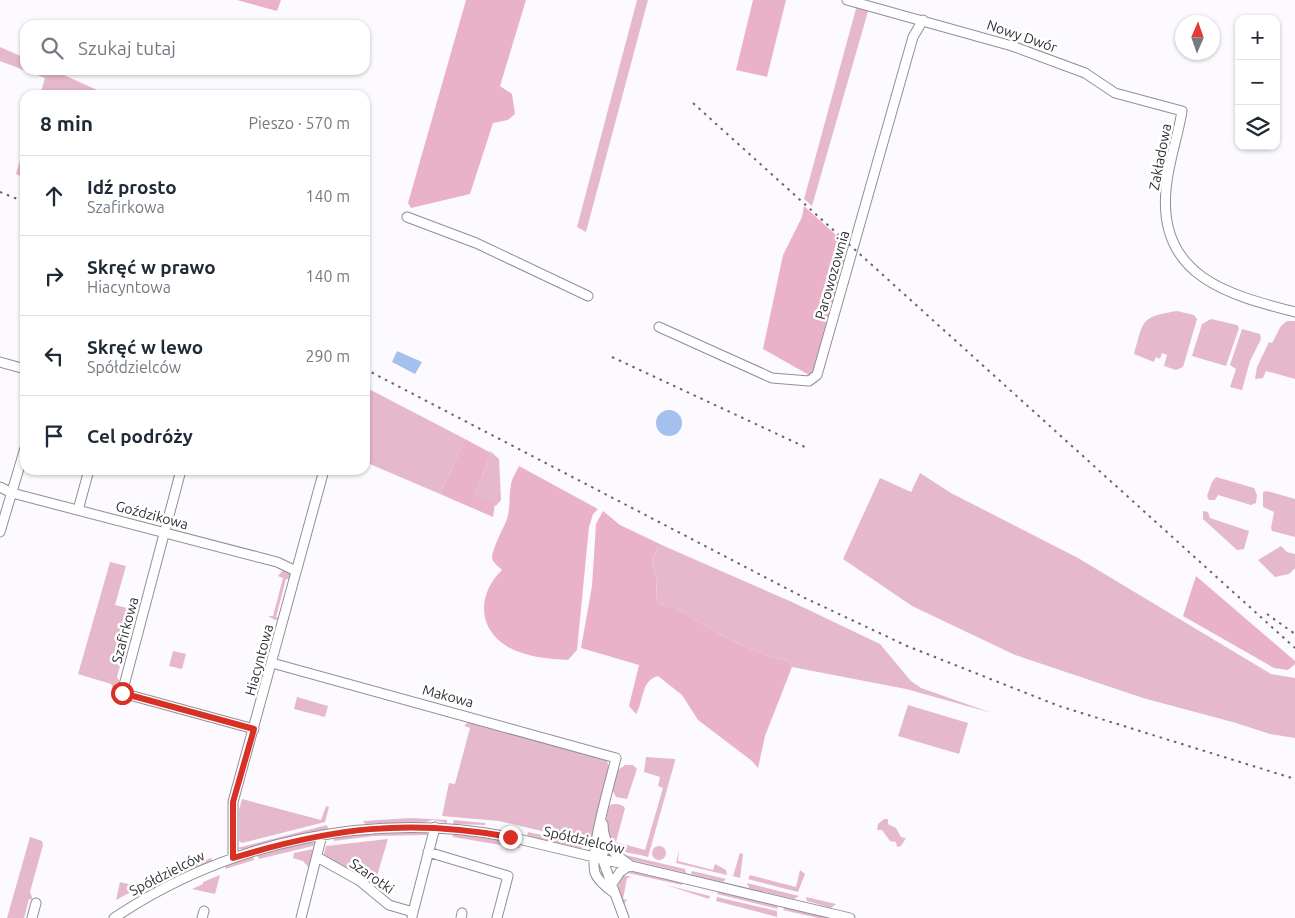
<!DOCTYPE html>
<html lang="pl">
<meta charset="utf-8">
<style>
:root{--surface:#fff;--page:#f2f2f3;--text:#1f2937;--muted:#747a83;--line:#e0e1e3}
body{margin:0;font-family:Ubuntu,sans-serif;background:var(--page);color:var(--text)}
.controls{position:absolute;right:15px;top:15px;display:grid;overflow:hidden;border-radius:10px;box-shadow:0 1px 4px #0004}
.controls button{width:45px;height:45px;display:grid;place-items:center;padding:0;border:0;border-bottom:1px solid var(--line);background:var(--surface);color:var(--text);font:25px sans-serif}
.compass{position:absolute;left:1175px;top:15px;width:45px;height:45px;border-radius:50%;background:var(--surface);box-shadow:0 1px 4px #0004;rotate:2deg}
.stop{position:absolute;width:15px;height:15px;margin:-11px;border:4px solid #d93025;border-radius:50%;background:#fff}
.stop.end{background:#d93025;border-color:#fff;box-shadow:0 1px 5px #0008}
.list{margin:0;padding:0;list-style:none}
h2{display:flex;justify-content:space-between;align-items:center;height:65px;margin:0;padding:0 20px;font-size:21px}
h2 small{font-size:16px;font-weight:400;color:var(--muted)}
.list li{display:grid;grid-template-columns:32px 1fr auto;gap:15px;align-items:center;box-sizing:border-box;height:80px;padding:0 20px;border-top:1px solid var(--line)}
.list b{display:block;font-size:19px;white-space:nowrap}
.list p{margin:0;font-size:16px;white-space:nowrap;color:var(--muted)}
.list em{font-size:16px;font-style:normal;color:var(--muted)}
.icon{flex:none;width:28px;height:28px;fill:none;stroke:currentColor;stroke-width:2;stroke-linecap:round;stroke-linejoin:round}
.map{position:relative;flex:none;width:1295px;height:918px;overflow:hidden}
.search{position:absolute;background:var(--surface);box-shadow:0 1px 4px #0004;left:20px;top:20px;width:350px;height:55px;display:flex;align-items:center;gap:12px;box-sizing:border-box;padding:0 18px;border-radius:15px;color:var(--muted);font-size:19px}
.panel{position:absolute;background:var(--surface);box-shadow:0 1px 4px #0004;left:20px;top:90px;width:350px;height:385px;border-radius:15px}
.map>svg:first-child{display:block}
</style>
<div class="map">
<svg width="1295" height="918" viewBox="0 0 1295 918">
<rect width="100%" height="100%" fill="#fcfafe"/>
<!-- green -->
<path fill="#e5b9cb" d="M637,0H648L586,232L577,227Z
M857,5L869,8L812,206L804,199Z
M0,47L25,58V70H53L108,95H40L45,78L0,61Z
M25,144V178L16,174Z
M1177,311L1194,315L1197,319L1183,367L1176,370L1164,366L1167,355L1162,353L1160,359L1156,357L1154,362L1134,354C1144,320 1140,317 1177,311Z
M1211,319L1237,325L1239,328L1226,366L1192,356L1202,324Z
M1287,321H1295V379L1266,371L1263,378L1255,379L1257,367L1269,342L1272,343L1281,326Z
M1242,329L1260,334L1261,339L1250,361L1242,390L1230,387L1236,369L1230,365Z
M365,387L465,439L440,494L365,462Z
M489,450L499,459L501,500L496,506L475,495L491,453Z
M920,473L951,493L1078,558L1271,674L1295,678V738L1270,734L1236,723L1143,698L1015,655L912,606L843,559L880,478L911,492Z
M1216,477L1254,488L1257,495L1256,503L1251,505L1218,495L1215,500H1209L1207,496L1212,482Z
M1267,491L1295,499V537L1272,531L1271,528L1274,512L1263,507V492Z
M1203,511L1208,512L1210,518L1249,531L1244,549L1237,550L1203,519Z
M659,546H664L792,602L880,644L911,681L921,688L992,713L906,689L792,667L789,661C748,653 712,630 676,608H669L657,602L656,576L652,560Z
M1281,546L1287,552L1295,554V568L1289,574L1275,577L1258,560Z
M110,562L126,566L115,605L135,610L117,677L121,684L113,688L111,684L78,674Z
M283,570L288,572L292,576L291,579H286L276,617L281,618L275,620L268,616H273L283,578L278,576Z
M173,651L186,654L182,669L169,666Z
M297,697L328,706L325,717L294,709Z
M908,705L968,723L959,754L898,736Z
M469,721L607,761L610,771L592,840L588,842L499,821L442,816L449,783L455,784L470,728L464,726Z
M646,757L675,759V761L648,857C638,854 625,853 616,849C603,842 605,816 610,805C615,803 622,804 625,808L616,842L645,850L663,788L658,786L660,777L644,772Z
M625,765H633L637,769L627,799L616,797L612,790L618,770Z
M242,799L321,820L326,806L329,807L325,822L242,843L239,841V810Z
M411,818L447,820V823L433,820L426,822L365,824L363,821Z
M884,819H888V824L896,828L901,837L906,838L901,846L897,847L896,842L890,841L882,830H877L878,824Z
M454,820L485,823V825L453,824Z
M327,825L328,829L243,850L237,848Z
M425,831L428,835L374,836L334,841L333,837L352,834Z
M528,832L588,845L580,848L527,836Z
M452,833L521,844L519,848L453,837Z
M30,837L42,841L43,845L30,892L33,900L29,899L24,918H7Z
M388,839L373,889L323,858L326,846Z
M311,842L317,845L259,859L257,855Z
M652 853a7 7 0 1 1 14 0a7 7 0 1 1-14 0Z
M313,849L309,868L303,861L293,858L294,853Z
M679,850L678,861L713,870L715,864L726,870L727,875L676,863Z
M617,853L685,869L686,873L628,859Z
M740,853L743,854L740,878L733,876Z
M253,856L254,860L225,869L226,866Z
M211,858L212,861L160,885L155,883Z
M630,869L683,882L682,885L623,872Z
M800,870L805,874L798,892L748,879L750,875L796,887Z
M692,871L726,879L723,882L691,874Z
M220,875L215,894L192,889L203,884V882Z
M623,875L632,877L627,878L623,899L627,900L624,904L618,885Z
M120,882L140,887L116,900Z
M747,883L799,896L794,899L749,888Z
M666,885L710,896L709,899Z
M719,891L777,905L778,909L717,894Z
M717,897L777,911V917L716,901Z
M806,897L836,904L831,908L807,901Z
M785,907L833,918H818L783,910Z"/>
<!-- forest -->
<path fill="#e9b2c9" d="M237,0H281L277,11Z
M466,0H526L500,86L512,94L515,114L508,120L493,123L470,194L411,208L408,203Z
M753,0H786L767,77L736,70Z
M804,206L848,246L815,370L809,375L763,349L783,255L802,217Z
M465,439L491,453L475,495L495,503L493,517L440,494Z
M519,466L598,509L593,514L589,527L577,650L568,660C549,659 526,657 508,647C476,628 478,593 502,570C499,567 493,563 492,558C492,551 501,532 504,526C512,511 508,498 511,484C512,478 517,471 519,466Z
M603,511L620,525L664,546H659L652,560L656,576L657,602L669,608H676C712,630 748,653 789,661L792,667L765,736L758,768L752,761L698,720L682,695L658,676C641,680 644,701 636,714L629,706L639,665L581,648L592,586L596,524Z
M1196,576L1295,661V664L1288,670L1274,668L1183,616Z"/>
<!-- water -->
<path fill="#a4c0ec" d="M397,351L422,362L415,374L392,362Z
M656 423a13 13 0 1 1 26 0a13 13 0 1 1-26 0Z"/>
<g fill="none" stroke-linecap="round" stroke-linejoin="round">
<defs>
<path id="minor" d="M847,0L1012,46L1085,73L1115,93L1182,111C1178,137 1168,163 1166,190C1158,276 1228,295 1295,312
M407,217L476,243L588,296
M659,327L772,378L809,381L817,375L913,37L923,20
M0,362L25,369
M181,470L122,693L254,729
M0,487L12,493L277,562L296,571
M78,510L89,470
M0,532L25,448
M272,663L616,758C610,783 589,852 595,873C598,881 606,887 613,892
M603,824C603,844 615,855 630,865L620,872L612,884
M606,842L602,858L624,918
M428,852L508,876L497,918
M317,857L360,881L389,905L413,912
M233,858V802L324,470
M412,916L435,827
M32,918L36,903
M114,918C230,840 373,811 510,837L850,918
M202,918L204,911
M301,918L322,835
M461,918L462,913"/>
</defs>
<!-- minor casing -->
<use href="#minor" stroke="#928e98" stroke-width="11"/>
<!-- minor -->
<use href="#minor" stroke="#fff" stroke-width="9"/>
<!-- rail -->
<path stroke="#676569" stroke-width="2" stroke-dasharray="2.5 5" stroke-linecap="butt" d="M693,103L1295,648
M0,192L25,202
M612,357L805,447
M365,369L805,598L907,646L1059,706L1295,779
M1267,614L1295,634"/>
</g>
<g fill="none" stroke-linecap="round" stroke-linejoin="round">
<!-- route -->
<path stroke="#d93025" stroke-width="6" d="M122,693L254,729L233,802V858C331,828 409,818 510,837"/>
</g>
<g text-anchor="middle" stroke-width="5" stroke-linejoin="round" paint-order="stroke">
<!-- street labels -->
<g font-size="14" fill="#2e2c30" stroke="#fff">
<text transform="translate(1022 36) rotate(19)" y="5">Nowy Dwór</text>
<text transform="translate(1160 157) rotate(-79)" y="5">Zakładowa</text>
<text transform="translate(832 275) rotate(-74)" y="5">Parowozownia</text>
<text transform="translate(152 515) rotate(15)" y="5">Goździkowa</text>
<text transform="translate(125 630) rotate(-75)" y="5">Szafirkowa</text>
<text transform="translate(259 660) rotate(-75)" y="5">Hiacyntowa</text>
<text transform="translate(448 696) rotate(15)" y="5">Makowa</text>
<text transform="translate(584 840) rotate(13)" y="5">Spółdzielców</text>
<text transform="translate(167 873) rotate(-27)" y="5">Spółdzielców</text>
<text transform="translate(372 876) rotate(35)" y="5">Szarotki</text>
</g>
</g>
</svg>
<div class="controls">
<button>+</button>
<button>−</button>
<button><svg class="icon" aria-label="layers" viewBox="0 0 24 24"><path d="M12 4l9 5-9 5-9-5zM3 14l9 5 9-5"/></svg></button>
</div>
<svg class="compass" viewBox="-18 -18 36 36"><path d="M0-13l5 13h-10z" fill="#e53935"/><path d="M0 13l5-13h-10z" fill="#747a83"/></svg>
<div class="stop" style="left:122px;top:693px"></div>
<div class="stop end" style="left:510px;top:837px"></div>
<div class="search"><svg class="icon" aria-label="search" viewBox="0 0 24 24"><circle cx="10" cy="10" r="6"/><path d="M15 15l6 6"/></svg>Szukaj tutaj</div>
<section class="panel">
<h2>8 min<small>Pieszo · 570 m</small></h2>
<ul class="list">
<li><svg class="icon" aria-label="ahead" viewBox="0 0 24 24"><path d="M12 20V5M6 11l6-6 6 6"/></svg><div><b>Idź prosto</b><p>Szafirkowa</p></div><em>140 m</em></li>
<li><svg class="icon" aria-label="right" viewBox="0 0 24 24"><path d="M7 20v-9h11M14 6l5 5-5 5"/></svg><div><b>Skręć w prawo</b><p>Hiacyntowa</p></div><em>140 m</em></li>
<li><svg class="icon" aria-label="left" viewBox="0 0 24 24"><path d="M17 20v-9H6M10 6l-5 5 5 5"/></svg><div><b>Skręć w lewo</b><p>Spółdzielców</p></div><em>290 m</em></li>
<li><svg class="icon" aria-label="arrive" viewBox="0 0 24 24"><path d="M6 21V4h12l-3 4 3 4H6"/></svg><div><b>Cel podróży</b></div></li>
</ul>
</section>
</div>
